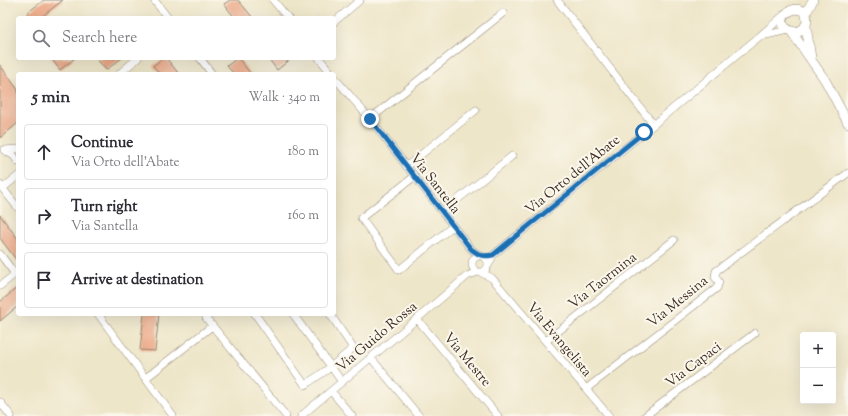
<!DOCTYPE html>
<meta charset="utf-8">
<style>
:root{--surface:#fff;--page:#f7f7f7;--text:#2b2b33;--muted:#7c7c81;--line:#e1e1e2}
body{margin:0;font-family:"Sorts Mill Goudy",serif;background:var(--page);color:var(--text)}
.controls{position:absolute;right:12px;bottom:12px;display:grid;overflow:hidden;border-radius:4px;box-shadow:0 4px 16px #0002}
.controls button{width:36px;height:36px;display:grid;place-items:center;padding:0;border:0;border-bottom:1px solid var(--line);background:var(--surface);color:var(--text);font:20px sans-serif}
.stop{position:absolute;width:12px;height:12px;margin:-9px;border:3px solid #1f6fb2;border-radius:50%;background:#fff}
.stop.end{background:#1f6fb2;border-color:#fff;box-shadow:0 1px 4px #0008}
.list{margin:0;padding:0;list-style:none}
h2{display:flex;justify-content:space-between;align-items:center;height:52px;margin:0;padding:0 16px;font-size:17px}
h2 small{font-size:13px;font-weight:400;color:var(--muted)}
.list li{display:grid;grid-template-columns:26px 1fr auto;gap:12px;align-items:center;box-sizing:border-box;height:56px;margin:0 8px 8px;padding:0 8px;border:1px solid var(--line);border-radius:4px}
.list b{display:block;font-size:15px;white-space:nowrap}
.list p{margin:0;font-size:13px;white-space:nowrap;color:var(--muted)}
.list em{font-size:13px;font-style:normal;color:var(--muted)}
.icon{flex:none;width:22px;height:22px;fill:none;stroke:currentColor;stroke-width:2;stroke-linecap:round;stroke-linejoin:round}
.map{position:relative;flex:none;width:848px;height:416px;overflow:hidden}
.search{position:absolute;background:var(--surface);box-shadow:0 4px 16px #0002;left:16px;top:16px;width:320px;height:44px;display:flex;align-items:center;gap:10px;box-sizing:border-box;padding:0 14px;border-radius:4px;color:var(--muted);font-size:15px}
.panel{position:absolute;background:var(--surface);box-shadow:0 4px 16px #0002;left:16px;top:72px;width:320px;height:244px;border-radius:4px}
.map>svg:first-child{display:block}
</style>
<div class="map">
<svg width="848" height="416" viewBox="0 0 848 416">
<rect width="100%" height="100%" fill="#fbf7ec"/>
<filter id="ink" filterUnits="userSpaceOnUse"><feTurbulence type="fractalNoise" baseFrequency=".025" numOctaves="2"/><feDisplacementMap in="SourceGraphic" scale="8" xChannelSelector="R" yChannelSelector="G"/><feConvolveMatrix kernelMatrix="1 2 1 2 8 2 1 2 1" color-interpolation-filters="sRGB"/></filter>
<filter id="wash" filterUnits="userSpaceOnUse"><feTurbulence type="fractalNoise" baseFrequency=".012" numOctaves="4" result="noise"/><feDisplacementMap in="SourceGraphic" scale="16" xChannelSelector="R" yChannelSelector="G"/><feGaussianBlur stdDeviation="0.9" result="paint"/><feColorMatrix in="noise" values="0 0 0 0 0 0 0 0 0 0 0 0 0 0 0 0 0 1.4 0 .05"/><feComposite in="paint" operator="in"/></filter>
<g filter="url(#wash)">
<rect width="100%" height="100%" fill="#eee6c9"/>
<g id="blocks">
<!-- building -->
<path fill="#eca481" d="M44,0H63L40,18H30L27,13Z
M230,0H238L253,18H235L224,4Z
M51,58H75L60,70Z
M96,58H122L106,70Z
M163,58H166L179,74H160L153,66Z
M237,58H238L251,74H234L227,66Z
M268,58H292L277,70Z
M0,65L18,90V123L0,138Z
M0,215L18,239V262L0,238Z
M18,287V306L0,321V302Z
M144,314H159L155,351L140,350Z"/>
</g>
</g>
<g filter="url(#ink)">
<use href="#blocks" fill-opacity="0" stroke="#948874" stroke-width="1"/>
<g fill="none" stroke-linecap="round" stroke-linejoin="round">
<defs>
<path id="minor" d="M154,0L168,18
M273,0L288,18
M557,0L653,124
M334,22L360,0
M762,36L788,30
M200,58L212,74
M319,58L332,74
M119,74L138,58
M334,77L370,119L471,249L481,256
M370,119L503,13
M4,150L14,156L18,162
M4,150L18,149
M407,166L476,110
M415,176L361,218L399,270L453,226
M0,185L18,208
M3,188L18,176
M442,212L512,156
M0,254L15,274L0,286
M472 264a8 8 0 1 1 16 0a8 8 0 1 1-16 0Z
M489,264L493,255L641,135L760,36L783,16
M482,273L492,278L609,416
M98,314L173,416
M210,314L206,318L286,416
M255,314L305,385L331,367L353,348L330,314
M293,314L342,382
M417,319L498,416
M546,341L674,240
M371,358L419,416
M146,378L212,326
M586,389L717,288L719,282L715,277L716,271L848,173
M331,391L352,416
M0,402L11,416
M301,416L417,319L467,276L478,272
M645,416L755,333"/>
<path id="tertiary" d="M806,13C790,0 771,25 792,31C796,33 800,31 804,28L807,22L806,13L813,0
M806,26L811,58
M791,31L825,80L848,123"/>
</defs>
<!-- minor casing -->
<use href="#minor" stroke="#948874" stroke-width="8"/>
<!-- tertiary casing -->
<use href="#tertiary" stroke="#948874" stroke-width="10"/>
<!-- minor -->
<use href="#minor" stroke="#fff" stroke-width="7"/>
<!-- tertiary -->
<use href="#tertiary" stroke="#fff" stroke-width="9"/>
</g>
</g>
<g fill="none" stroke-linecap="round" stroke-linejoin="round" filter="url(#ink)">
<!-- route -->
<path stroke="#1f6fb2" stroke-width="5" d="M370,119L471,249C481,256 482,257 493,255L644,132"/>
</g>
<g text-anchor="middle" stroke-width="4" stroke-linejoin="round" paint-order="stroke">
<!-- street labels -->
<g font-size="14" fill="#3b2a1e" stroke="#fbf7ec">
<text transform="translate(572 174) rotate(-39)" y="5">Via Orto dell'Abate</text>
<text transform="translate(436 183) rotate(52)" y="5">Via Santella</text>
<text transform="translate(602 280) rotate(-38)" y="5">Via Taormina</text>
<text transform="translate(677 301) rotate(-39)" y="5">Via Messina</text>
<text transform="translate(376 336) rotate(-40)" y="5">Via Guido Rossa</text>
<text transform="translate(560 339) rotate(50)" y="5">Via Evangelista</text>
<text transform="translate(468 359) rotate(50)" y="5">Via Mestre</text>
<text transform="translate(693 364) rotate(-37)" y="5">Via Capaci</text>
</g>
</g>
</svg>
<div class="controls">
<button>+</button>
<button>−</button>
</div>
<div class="stop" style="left:644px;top:132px"></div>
<div class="stop end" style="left:370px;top:119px"></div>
<div class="search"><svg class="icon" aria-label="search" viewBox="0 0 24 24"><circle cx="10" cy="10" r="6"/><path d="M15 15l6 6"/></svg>Search here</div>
<section class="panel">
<h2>5 min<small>Walk · 340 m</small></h2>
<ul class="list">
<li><svg class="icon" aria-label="ahead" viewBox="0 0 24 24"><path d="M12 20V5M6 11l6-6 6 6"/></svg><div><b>Continue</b><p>Via Orto dell'Abate</p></div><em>180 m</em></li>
<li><svg class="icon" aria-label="right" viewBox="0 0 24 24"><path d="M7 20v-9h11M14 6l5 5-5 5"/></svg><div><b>Turn right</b><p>Via Santella</p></div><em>160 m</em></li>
<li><svg class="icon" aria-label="arrive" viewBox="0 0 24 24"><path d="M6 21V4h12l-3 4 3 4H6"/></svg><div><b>Arrive at destination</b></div></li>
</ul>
</section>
</div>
